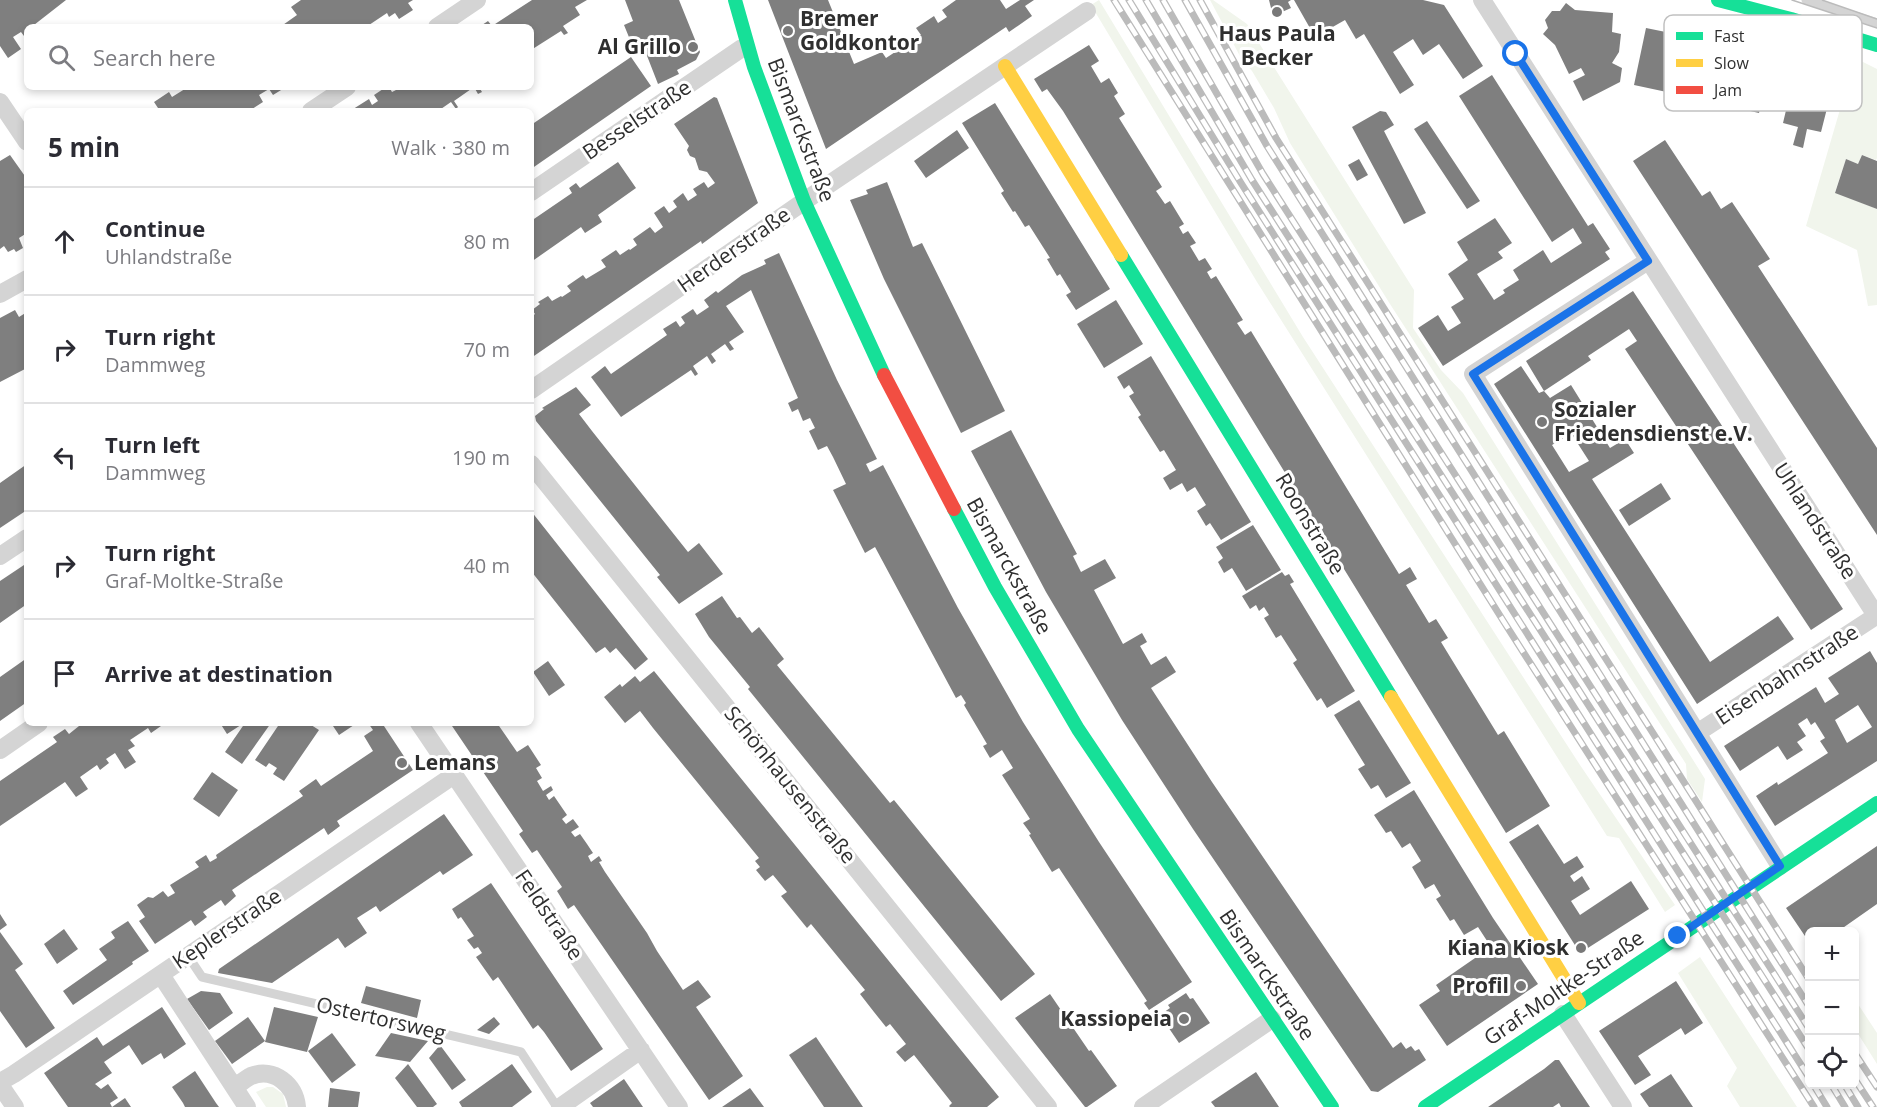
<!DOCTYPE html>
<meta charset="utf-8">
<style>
:root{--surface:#fff;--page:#f2f2f3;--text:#2b2b33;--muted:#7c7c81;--line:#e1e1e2}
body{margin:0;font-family:"Open Sans",sans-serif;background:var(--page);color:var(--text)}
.controls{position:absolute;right:18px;bottom:18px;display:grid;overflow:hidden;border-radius:9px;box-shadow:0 3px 9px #0003}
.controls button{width:54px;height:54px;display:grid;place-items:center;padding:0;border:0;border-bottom:2px solid var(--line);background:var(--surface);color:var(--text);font:30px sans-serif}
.stop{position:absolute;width:18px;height:18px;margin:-14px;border:4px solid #1a73e8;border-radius:50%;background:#fff}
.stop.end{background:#1a73e8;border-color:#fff;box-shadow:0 2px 6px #0008}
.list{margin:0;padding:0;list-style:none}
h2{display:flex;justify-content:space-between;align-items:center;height:78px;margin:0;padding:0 24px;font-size:26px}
h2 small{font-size:20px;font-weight:400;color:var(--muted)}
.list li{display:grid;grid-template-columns:39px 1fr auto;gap:18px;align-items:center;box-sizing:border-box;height:108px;padding:0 24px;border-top:2px solid var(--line)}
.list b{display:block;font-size:22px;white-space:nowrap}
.list p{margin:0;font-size:20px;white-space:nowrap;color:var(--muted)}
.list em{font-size:20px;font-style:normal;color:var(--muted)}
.icon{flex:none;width:33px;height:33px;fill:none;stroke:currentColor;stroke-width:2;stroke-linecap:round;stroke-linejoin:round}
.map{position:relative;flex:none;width:1877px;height:1107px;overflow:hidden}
.search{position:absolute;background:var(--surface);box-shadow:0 3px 9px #0003;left:24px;top:24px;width:510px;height:66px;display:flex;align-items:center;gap:15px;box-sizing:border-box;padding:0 21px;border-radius:9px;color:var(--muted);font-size:22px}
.panel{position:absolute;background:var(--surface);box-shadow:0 3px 9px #0003;left:24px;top:108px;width:510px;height:618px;border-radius:9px}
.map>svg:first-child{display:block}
</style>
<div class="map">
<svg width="1877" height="1107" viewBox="0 0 1877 1107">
<rect width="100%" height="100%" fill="#fff"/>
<!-- green -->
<path fill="#f1f5ec" d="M1099,0L1303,337L1580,765L1675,905L1665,912L1619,838L1607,836L1257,282L1091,5Z
M1210,0H1213L1247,24L1414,290L1413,328L1441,370L1463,393L1705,779L1702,802L1687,779L1686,764L1390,304L1290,143L1274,108L1252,71L1241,58Z
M1855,58L1877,69V158L1876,160L1862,155L1858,164L1846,159L1835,192L1877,209V305L1868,306L1857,250L1806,226Z
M1700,957L1797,1107H1740L1727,1086L1737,1068L1678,973Z
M1854,998L1877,1033V1064L1855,1029Z
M267,1087H273L283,1094L286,1107H266L256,1092Z"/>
<!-- building -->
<path fill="#7f7f7f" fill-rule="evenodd" d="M0,0H66L34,25L35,27H27V40L21,32L13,37L21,49L8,58L0,46Z
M301,0H413L408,3L413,10L399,19L395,13L389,17L387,13L366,27H280L297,15L291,7Z
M532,0H587L575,7L580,15L563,26L568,33L564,35L561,31L531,50V27H479L488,21L492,26Z
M625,0H679L700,52L696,60L677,70L679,74L658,84L642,43L633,47L624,25L633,21Z
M768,0H828L854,64L882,52L886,58L921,35L916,28L934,16L938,23L947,17L942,10L956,0H1000L1006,9L1020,0H1034L1025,6L1032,16L1009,32L1006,27L826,149Z
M1269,0H1291L1288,2L1291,8L1273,16Z
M1294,0H1423L1444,5L1483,66L1463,79L1439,44L1423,55L1413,39L1393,52L1414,85L1400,94L1364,34L1356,39L1345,20L1315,37Z
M1566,3L1575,10L1613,13L1612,32L1621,34L1619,52L1612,63L1622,68L1620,82L1583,101L1573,81L1585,75L1581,68L1569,74L1555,45L1543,34L1548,28L1545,20L1552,11H1560Z
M1646,28L1725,44L1716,84L1707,82L1704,100L1634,85Z
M1089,45L1099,61L1091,66L1101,83L1109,78L1118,93L1114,96L1125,114L1119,118L1162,187L1156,191L1165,204L1170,201L1184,224L1179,227L1183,234L1188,231L1196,243L1190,246L1199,261L1205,258L1212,269L1207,272L1211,279L1216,276L1243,320L1237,323L1245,335L1251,331L1399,574L1410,567L1417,579L1406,585L1429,623L1436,619L1448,638L1441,642L1452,660L1498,735L1504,731L1550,806L1506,833L1063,111L1047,89L1042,92L1034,79Z
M1741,51L1772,58L1759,113L1728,106Z
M631,57L651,86L531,169V125Z
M1796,68L1835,77L1821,132L1807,129L1803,148L1793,145L1798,127L1783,123Z
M1492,75L1588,226L1593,223L1610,249L1605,252L1610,259L1443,366L1418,328L1438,315L1448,331L1461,323L1451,307L1464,299L1448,274L1468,260L1457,242L1495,218L1512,243L1498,252L1503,258L1477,274L1494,300L1505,293L1503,290L1519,280L1513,270L1543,250L1551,263L1582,243L1573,228L1552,242L1459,96Z
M188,87L192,89L195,87H286L273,95L269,89L259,95L263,102L249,111L244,109L241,111H160L154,102L169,92L172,97Z
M386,87H389L392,92L398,89L397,87H479L482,92L478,94L474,87L454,101L458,107L456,109L451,102L438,111H350L369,99L372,105L378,101L374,95Z
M714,97L717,98L758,203L702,244L701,241L531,358V317L535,314L532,310L540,304L538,302L548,296L552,301L561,296L562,297L571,291L567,286L583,275L586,279L606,267L601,260L616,250L620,255L629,249L630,250L637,245L633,239L650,227L655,233L663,227L654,213L664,206L669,213L677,207L673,201L683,193L688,201L697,195L693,189L704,182L708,188L715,183L707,172L699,170L695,158L690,156L687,150L689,146L674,124Z
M995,103L1110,289L1076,310L1066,295L1071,292L1060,274L1057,276L1047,259L1050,258L1029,225L1025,227L1015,211L1013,212L1001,193L1004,191L962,123Z
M1380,111L1386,112L1394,125L1384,131L1426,213L1404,224L1352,127Z
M1427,121L1480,201L1467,209L1414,129Z
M957,130L969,148L926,178L914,161Z
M1665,140L1702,196L1710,191L1721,209L1732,202L1770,259L1758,266L1877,448V535L1633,161Z
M10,155L27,179V233L19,238L23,248L16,252L14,249L8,252L4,246L0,249V161Z
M1862,155L1877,161V209L1835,193L1846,159L1858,164Z
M1359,159L1368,175L1357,181L1348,165Z
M618,162L636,188L598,215L602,222L585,233L581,227L531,262V221L572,193L569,188L576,183L580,188Z
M887,182L913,247L922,243L1005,411L961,433L884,279L850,200L868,194L866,190Z
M779,253L837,380L877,459L866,464L870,472L883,465L958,608L1023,722L1099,842L1192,982L1149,1010L1144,1003L1147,1001L1059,868L1052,872L1029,835L1031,834L1023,823L1030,819L1002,775L1013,768L1002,750L990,758L983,746L987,744L964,705L966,703L961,695L956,698L875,547L865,553L833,490L846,484L833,457L827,446L818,450L809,431L815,428L810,418L803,421L798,409L792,412L788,403L798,398L751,290L726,306L744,332L729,342L734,349L730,351L725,344L711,354L716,361L712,364L707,356L693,366L698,374L695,376L691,370L621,417L591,377L605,366L611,374L667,335L663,329L676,321L680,327L685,323L681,317L693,309L697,315L709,307L704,300L716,291L718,293L742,275L766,264L764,260Z
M1633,291L1843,609L1811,630L1625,349L1637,341L1629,329L1588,356L1591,360L1544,391L1550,398L1571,385L1610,448L1625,439L1634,453L1592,479L1710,662L1778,616L1794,639L1697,704L1494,384L1521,366L1539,393L1544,391L1526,361ZM1571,433L1589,461L1569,472L1552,445Z
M1116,300L1143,344L1104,368L1077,324Z
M15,310L19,317L27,312V372L25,369L0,382V318Z
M1151,356L1251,522L1221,540L1210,523L1206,526L1197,511L1206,505L1195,487L1187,492L1182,483L1170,490L1163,478L1176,470L1164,450L1160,452L1138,417L1141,415L1129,396L1134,393L1129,385L1124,389L1117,377Z
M576,387L591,405L579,414L592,431L688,552L699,543L723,574L679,604L657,577L660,575L536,421L535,416L544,409L542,408Z
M1011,430L1077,554L1073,556L1081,572L1105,559L1116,578L1094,590L1123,644L1142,633L1147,642L1140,646L1151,665L1166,656L1176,672L1151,688L1212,782L1393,1048L1401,1042L1406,1049L1411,1046L1415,1051L1419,1049L1426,1060L1378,1092L1371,1091L1193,829L1122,720L1046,592L971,451Z
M27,464V510L0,528V483Z
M1661,483L1671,499L1629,526L1619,510Z
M531,511L648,659L635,670L616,648L610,653L605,647L596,653L531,571Z
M1253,525L1281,570L1246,591L1232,568L1224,573L1218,562L1223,558L1216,547Z
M27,563V604L0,623V581Z
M1282,572L1285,576L1289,574L1294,582L1290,584L1355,691L1327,708L1321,698L1317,701L1293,663L1297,660L1281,635L1276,638L1264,618L1269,615L1264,607L1259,611L1256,605L1250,609L1242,596Z
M722,596L737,618L740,617L752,633L759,627L784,659L777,665L890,803L894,800L1035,974L1001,1001L761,705L748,689L750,687L709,637L695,614Z
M1870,651L1877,663V761L1775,826L1756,796L1777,782L1778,785L1828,753L1820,741L1825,738L1815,722L1811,725L1807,718L1798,724L1806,736L1797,742L1803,750L1787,760L1778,746L1740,771L1724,746L1816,687L1825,703L1839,694L1828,678ZM1858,705L1872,727L1847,743L1835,720Z
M27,658V702L0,721V677Z
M548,661L565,685L549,696L533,672Z
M654,671L999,1097L987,1107H950L949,1106L952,1103L914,1055L905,1062L896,1052L906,1044L890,1024L886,1027L874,1012L860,994L865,990L811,924L807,928L781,896L787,892L773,875L765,881L756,870L760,867L755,861L759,858L653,728L640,711L625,723L604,697L620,684L622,687L635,676L640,682Z
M1359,700L1411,783L1386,798L1378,785L1371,789L1358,769L1365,765L1334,715Z
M77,723H159L161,726L151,733L148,728L130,740L135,746L128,750L136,762L125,769L115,753L106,759L109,763L100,770L97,765L80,777L88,789L76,797L65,782L0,826V781L57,742L53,737L65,729L69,734L79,726Z
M220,723H244L227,734Z
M245,723H271L242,764L225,752Z
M280,723H308L319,730L284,781L273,774L277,768L269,763L266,767L255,760Z
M331,723H357L339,735Z
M368,723H382L413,770L337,821L340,826L328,835L324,828L232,890L236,896L225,906L221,900L203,912L207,917L195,926L191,920L155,944L139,921L145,917L137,905L148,897L153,898L163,891L168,897L175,893L170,885L199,867L195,862L206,855L210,862L217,858L216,855L303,796L299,791L316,779L321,786L373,751L364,736L373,730Z
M450,723H497L517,752L528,745L541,765L536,768L542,778L537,781L543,791L551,786L553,790L546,795L549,800L554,796L567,815L562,819L566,824L573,819L579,827L571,832L575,837L580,834L587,844L593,853L588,856L591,862L599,856L602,861L599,862L605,872L647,933L657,951L683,990L698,980L711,997L696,1007L743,1076L709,1100L574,905L568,909L557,891L562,887L537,850L532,853L519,834L523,831Z
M212,772L238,790L219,817L193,799Z
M1414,790L1493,918L1538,984L1447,1046L1419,1005L1440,991L1436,985L1491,947L1478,927L1464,935L1454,919L1450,921L1436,899L1441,896L1434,884L1425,889L1412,867L1421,861L1410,843L1402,848L1391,831L1386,833L1374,815Z
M444,814L473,855L443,875L440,871L380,912L376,906L357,918L367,933L345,948L338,938L272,983L218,973L219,969Z
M1538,824L1564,864L1577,856L1584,867L1570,876L1574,882L1582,876L1590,889L1571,901L1580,915L1631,881L1649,909L1580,953L1509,842Z
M1877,846V904L1837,932H1809V942L1786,908Z
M491,883L603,1049L571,1071L544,1032L538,1025L533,1029L498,977L493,981L476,957L482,953L478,947L474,949L467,940L474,936L461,917L458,919L452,909Z
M0,914L7,925L0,930Z
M128,921L149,951L132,962L133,964L73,1005L63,991L107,960L99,949L115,938L111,932Z
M64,929L78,949L57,964L44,944Z
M0,932L23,964L15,970L55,1028L26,1048L0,1011Z
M1676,981L1703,1023L1685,1035L1681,1028L1638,1056L1651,1075L1635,1085L1599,1031Z
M366,986L421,1000L417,1018L361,1003Z
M201,991L220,993L233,1013L209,1030L187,999Z
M1186,993L1190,999L1193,998L1210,1023L1179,1043L1160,1015L1170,1008L1168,1005Z
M1050,994L1089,1051L1091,1050L1117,1086L1087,1107H1085L1015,1018Z
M162,1007L186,1044L164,1059L161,1053L142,1065L129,1045L104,1062L112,1073L95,1084L101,1089L108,1084L118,1098L110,1103L112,1107L125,1098L131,1107H68L44,1073L97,1037L103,1046Z
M274,1007L318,1017L307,1052L265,1042Z
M248,1017L265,1041L232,1064L215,1041Z
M494,1017L500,1024L489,1034L477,1030Z
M332,1033L356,1065L332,1083L308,1051Z
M391,1033L428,1041L410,1062L375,1056Z
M816,1037L863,1107H824L789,1055Z
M440,1045L466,1080L452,1090L429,1058Z
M1555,1060H1559L1590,1107H1561L1559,1103L1553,1107H1488L1544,1069Z
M408,1064L437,1104L433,1107H417L395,1078Z
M512,1064L532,1092L512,1107H462L459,1102Z
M195,1071L216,1103L219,1107H185L183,1103L172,1087Z
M1256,1072L1279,1107H1215L1211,1102Z
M1671,1074L1693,1107H1649L1640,1094Z
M624,1079L643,1107H593L590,1103Z
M330,1088L360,1092L358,1107H328Z
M750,1088L764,1107H722Z"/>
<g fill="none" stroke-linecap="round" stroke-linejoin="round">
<!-- lane -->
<path stroke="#d4d4d4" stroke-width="9" d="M1806,0L1877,23
M188,956L202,977L521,1052L557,1107"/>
<!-- street -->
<path stroke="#d4d4d4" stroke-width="18" d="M1482,0L1877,617
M437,27L477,0
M0,102L27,142
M311,111L347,87
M531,192L742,48
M1648,261L1473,374L1780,866
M0,294L27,279
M531,390L822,189L1087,11
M531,464L1048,1107
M0,556L27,538
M419,723L679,1107
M1697,733L1876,616
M0,750L39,723
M161,975L247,1107
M1563,1014L1623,1107
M0,1082L14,1074L454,775
M0,1085L15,1107
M234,1087C240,1084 245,1079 251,1076C274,1067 295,1085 297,1107
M560,1107L641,1050
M1143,1107L1272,1019"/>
<!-- fast -->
<path stroke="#16e098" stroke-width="14" d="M735,0L754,67L804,201L884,375
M1718,0L1791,19L1877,45
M1121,255L1391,697
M954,509L995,587L1078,729L1332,1107
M1425,1107L1877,803"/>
<!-- slow -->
<path stroke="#ffcf43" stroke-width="14" d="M1005,66L1121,255
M1391,697L1579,1003"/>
<!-- jam -->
<path stroke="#f24e42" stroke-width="14" d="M884,375L954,509"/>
<!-- tram -->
<path stroke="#bbb" stroke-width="1.5" d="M1792,0L1877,28
M1822,0L1877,19"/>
<defs>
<path id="rail" d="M1114,0L1504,622L1814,1107
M1129,0L1241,183L1810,1079
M1146,0L1252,180L1810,1051
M1163,0L1263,174L1810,1030
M1185,0L1267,146L1810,1008
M1200,0L1276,138L1810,981
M1854,1052L1877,1087
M1854,1078L1873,1107
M1813,1084L1827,1107
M1831,1084L1845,1107
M1844,1084L1858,1107"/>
</defs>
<!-- rail casing -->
<use href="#rail" stroke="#bbb" stroke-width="7"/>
<!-- rail -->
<use href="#rail" stroke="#fff" stroke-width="4.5" stroke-dasharray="14" stroke-linecap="butt"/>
</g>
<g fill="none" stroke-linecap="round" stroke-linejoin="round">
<!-- route -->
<path stroke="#1a73e8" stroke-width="8" d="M1516,54L1648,261L1473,374L1780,866L1678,936"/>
</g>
<!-- markers -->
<g fill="#787878" stroke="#fff" stroke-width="2">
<circle cx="1277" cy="12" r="6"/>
<circle cx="788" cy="31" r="6"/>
<circle cx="693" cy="47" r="6"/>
<circle cx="1542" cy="422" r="6"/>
<circle cx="402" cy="763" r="6"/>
<circle cx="1581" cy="948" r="6"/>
<circle cx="1521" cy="986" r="6"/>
<circle cx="1184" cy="1019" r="6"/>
</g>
<g text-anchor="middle" stroke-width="6" stroke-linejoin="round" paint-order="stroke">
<!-- poi labels -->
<g font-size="21" font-weight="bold" fill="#2f2f2f" stroke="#fff" text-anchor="end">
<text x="800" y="26" text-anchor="start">Bremer<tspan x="800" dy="24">Goldkontor</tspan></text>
<text x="1277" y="41" text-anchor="middle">Haus Paula<tspan x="1277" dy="24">Becker</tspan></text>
<text x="681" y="54">Al Grillo</text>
<text x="1554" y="417" text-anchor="start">Sozialer<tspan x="1554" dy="24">Friedensdienst e.V.</tspan></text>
<text x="414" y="770" text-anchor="start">Lemans</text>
<text x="1569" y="955">Kiana Kiosk</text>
<text x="1509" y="993">Profil</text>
<text x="1172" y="1026">Kassiopeia</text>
</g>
<!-- street labels -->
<g font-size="21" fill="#2f2f2f" stroke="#fff">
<text transform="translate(637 120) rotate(-34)" y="7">Besselstraße</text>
<text transform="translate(801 130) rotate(69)" y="7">Bismarckstraße</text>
<text transform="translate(734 250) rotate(-35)" y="7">Herderstraße</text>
<text transform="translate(1815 521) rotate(57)" y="7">Uhlandstraße</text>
<text transform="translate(1310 524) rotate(59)" y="7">Roonstraße</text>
<text transform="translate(1009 566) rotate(61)" y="7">Bismarckstraße</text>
<text transform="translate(1787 675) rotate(-33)" y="7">Eisenbahnstraße</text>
<text transform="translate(790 785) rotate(51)" y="7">Schönhausenstraße</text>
<text transform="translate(549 915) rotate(56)" y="7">Feldstraße</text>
<text transform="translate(227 929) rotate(-34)" y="7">Keplerstraße</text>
<text transform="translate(1267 975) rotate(56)" y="7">Bismarckstraße</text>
<text transform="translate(1564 988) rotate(-34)" y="7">Graf-Moltke-Straße</text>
<text transform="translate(381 1019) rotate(13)" y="7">Ostertorsweg</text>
</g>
</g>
<!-- legend -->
<rect x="1664" y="15" width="198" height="96" rx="9" fill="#fff" stroke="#c1c1c1" stroke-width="1.5"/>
<rect x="1676" y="32" width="27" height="8" fill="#16e098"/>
<rect x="1676" y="59" width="27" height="8" fill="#ffcf43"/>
<rect x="1676" y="86" width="27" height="8" fill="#f24e42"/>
<g font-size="16" fill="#2f2f2f">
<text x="1714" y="42">Fast</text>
<text x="1714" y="69">Slow</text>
<text x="1714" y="96">Jam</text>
</g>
</svg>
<div class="controls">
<button>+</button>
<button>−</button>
<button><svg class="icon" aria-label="locate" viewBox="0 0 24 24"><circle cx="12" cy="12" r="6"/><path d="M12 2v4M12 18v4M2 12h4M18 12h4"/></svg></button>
</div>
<div class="stop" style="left:1516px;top:54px"></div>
<div class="stop end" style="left:1678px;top:936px"></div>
<div class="search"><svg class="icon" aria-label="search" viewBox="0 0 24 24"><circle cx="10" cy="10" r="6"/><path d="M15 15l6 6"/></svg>Search here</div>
<section class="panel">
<h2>5 min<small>Walk · 380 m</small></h2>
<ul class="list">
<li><svg class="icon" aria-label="ahead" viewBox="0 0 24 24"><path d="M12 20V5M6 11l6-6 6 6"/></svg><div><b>Continue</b><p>Uhlandstraße</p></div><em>80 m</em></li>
<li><svg class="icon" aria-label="right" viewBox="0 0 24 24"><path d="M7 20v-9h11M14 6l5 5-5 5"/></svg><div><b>Turn right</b><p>Dammweg</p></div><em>70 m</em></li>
<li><svg class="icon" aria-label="left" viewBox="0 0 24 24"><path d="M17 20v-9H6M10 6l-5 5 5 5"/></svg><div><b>Turn left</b><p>Dammweg</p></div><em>190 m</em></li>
<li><svg class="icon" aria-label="right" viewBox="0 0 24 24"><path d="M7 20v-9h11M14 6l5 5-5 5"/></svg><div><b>Turn right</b><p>Graf-Moltke-Straße</p></div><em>40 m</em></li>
<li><svg class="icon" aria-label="arrive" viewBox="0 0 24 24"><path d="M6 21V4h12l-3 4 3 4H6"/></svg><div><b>Arrive at destination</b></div></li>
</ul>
</section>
</div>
